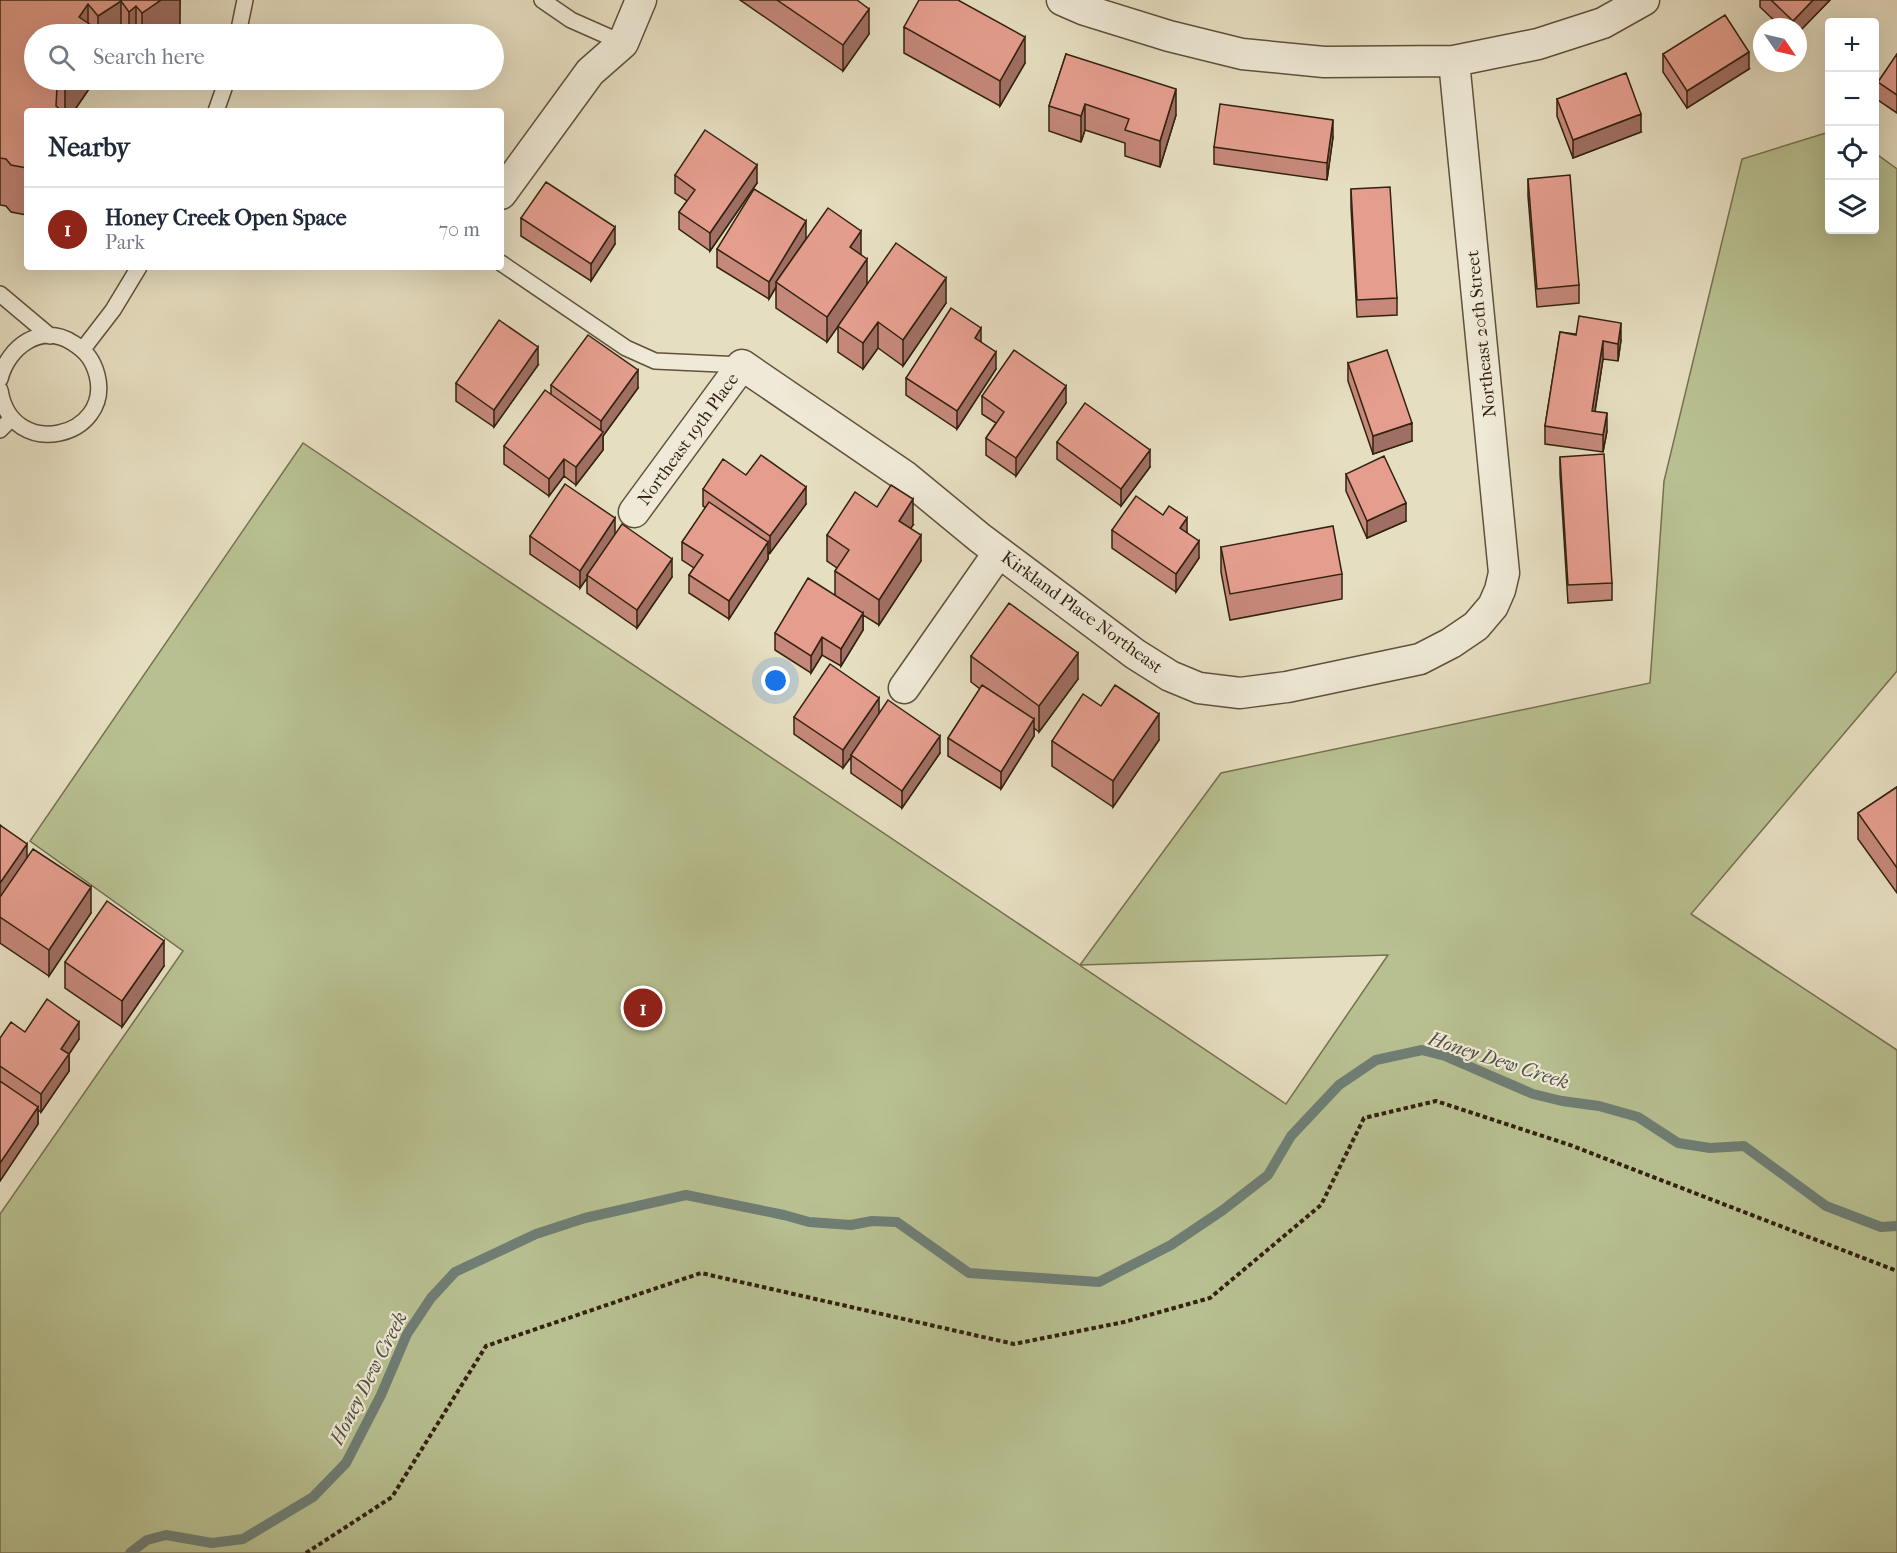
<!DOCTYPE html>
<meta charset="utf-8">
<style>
:root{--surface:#fff;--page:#f2f2f3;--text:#1f2937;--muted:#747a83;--line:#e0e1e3;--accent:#8f2418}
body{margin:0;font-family:"IM FELL French Canon",serif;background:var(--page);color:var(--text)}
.controls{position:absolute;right:18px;top:18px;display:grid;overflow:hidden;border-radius:6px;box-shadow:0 6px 24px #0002}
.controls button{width:54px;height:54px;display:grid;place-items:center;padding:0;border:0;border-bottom:2px solid var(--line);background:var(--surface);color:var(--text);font:30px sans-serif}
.compass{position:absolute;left:1753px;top:18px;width:54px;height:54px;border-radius:50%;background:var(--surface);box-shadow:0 6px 24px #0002;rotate:124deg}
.you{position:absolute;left:776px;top:681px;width:21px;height:21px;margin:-15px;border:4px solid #fff;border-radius:50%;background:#1a73e8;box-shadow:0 0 0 9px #1a73e833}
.badge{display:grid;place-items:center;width:39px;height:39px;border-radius:50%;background:var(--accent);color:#fff;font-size:20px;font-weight:700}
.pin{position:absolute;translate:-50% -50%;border:3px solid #fff;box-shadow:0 2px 6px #0006}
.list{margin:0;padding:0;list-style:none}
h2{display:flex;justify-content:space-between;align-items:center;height:78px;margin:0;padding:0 24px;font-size:26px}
h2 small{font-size:20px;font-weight:400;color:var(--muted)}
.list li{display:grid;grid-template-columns:39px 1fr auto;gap:18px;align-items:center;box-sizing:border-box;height:84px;padding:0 24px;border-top:2px solid var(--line)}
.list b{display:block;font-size:22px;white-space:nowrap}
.list p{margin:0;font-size:20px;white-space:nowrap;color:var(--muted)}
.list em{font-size:20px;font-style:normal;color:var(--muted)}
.icon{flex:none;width:33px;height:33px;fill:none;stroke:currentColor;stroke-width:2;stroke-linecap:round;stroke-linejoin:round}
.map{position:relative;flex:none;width:1897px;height:1553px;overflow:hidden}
.search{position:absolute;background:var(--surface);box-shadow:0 6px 24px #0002;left:24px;top:24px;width:480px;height:66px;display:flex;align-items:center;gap:15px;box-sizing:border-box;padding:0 21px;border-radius:33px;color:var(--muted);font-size:22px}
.panel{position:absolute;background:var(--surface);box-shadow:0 6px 24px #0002;left:24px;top:108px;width:480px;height:162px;border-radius:6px}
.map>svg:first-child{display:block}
</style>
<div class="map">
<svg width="1897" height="1553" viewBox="0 0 1897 1553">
<rect width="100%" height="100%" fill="#e6dec1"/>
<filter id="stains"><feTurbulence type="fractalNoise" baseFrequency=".00333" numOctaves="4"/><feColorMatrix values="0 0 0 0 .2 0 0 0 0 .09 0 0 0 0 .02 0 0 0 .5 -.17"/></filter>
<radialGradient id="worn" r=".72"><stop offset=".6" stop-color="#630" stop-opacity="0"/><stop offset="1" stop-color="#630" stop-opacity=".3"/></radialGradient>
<!-- green -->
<path fill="#b8c091" stroke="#767150" stroke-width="1.5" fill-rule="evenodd" d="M1829,132L1830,230H1874L1875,153L1897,169V671L1691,914L1897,1050V1553H0V1214L183,951L30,841L303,443L1080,965L1221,773L1650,683L1664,481L1742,159ZM1388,955L1286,1104L1081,966V965Z"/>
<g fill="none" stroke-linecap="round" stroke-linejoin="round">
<!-- stream -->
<path stroke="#6f7e75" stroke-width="10" d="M130,1553L147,1540L166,1535L212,1543L243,1539L313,1497L346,1463L381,1395L407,1334L431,1298L455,1272L536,1234L585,1218L686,1195L784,1215L809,1222L851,1225L872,1221L897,1222L969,1273L1099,1282L1171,1245L1223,1210L1268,1175L1291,1136L1339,1085L1376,1060L1422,1050L1445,1056L1533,1094L1562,1101L1599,1106L1638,1117L1678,1143L1710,1148L1744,1146L1826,1206L1881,1227L1897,1226"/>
<defs>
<path id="service" d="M542,0L571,20L623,43
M238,34L245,0
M216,111L227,80
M501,263L626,348L655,361L742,365
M0,294L50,336
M83,349L113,310L139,267
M0,379C8,347 41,322 73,343C86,351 93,360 97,375C113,438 11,462 0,390
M0,430L11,419"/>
<path id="minor" d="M1062,0L1085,10L1169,36L1242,54L1324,62L1454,61L1538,44L1603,23L1644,0
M501,194L590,72L623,43L641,0
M634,512L742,365L906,477L980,538L1135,654L1170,676L1199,688L1240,693L1287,687L1420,659L1451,643L1476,626L1493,606L1500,590L1504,573L1454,61
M904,688L999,552"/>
</defs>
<!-- service casing -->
<use href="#service" stroke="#60513c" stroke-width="18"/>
<!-- minor casing -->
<use href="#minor" stroke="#60513c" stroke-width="33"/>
<!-- path -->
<path stroke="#332210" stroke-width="4" stroke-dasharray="4.5 3" stroke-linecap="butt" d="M306,1553L392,1497L486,1346L701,1273L1014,1344L1124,1322L1210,1298L1321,1205L1364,1118L1436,1101L1570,1145L1897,1271"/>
<!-- service -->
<use href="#service" stroke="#efead7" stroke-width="15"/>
<!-- minor -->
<use href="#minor" stroke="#efead7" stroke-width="30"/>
</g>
<!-- wall -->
<path fill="#c5887a" stroke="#332210" stroke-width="1.5" d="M0,0H180L179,34H34V80H95L74,111H27V215L11,212L6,206L0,205Z
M740,0H857L869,34L843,71Z
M1760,0H1830L1798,33V27H1781L1760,7Z
M904,27L1025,63L1000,106L904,53Z
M1066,54L1176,115L1160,167L1125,156V143L1085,130L1081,142L1049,131V106Z
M1663,54L1749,69L1687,108L1663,72Z
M1897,54V113L1878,100V82Z
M1557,99L1641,132L1573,158L1557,116Z
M1333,137L1327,180L1214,164V147Z
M675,175L757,183L710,251L679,229V212L687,201L675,193Z
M1528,179L1579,285V303L1537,307L1528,196Z
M1351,189L1397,298V315L1357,317L1351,207Z
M521,218L615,244L591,281L521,236Z
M806,239L861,255L867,284L946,303L903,366L878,348L863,369L838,352V326L827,342L776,308V287L769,299L717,267V249Z
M1560,332L1621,340L1618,361L1603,359L1595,412L1607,431L1603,452L1545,444V426Z
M981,342L996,369L957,429L906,395V378Z
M1348,363L1412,441L1373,454L1348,381Z
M538,365L494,427L456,401V383Z
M551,385L638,388L603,436V450L576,485L564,476L549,496L504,464V446L551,394Z
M982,396L1066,403L1016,476L986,455V438L996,423L982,414Z
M1057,442L1150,467L1121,506L1057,459Z
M1560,457L1612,583V600L1568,603L1560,474Z
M1346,474L1406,521L1367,538L1346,491Z
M703,489L806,504L770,553L768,552V559L729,619L689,593V575L694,568L682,560V542L706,508L703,506Z
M913,525L910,528L921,561L879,625L863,615V630L841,666L822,655L811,673L775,650V633L835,595V571L837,568L827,561V535Z
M1112,530L1187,532L1199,558L1176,592L1112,548Z
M615,534L672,577L637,628L587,593V578L580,588L530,554V536Z
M1221,547L1342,574V599L1230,620L1221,572Z
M971,656L1078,679L1039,732L1034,728V736L1001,789L948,756V738L980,689L971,682Z
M1101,706L1159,740L1113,807L1052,766V741Z
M879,713L940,753L902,808L851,773V757L843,768L794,734V717Z
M1897,787V893L1858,839V813Z
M0,825L27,857L91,913L49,976L0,943Z
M65,962L164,966L122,1027L65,988Z
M25,1032L79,1039L69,1054V1071L41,1112L38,1110V1124L0,1181V1038Z"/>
<!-- shaded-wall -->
<path fill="#a06f63" stroke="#332210" stroke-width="1.5" d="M161,0H180V34H142V13Z
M1813,0H1830L1798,33V27H1793V21Z
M121,1V34H98V16Z
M88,4V34L79,17Z
M136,6V34H129V12Z
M869,9V34L843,71V45Z
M1025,37V63L1000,106V81Z
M1749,52V69L1687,108V91Z
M65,80H95L74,111H65Z
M1176,89V115L1160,167V141Z
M1085,104V130L1081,142V116Z
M1641,114V132L1573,158V140Z
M1333,120V137L1327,180V163Z
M757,165V183L710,251V233Z
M806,221V239L776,282V287L769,299V282Z
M615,227V244L591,281V264Z
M861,231V256L850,247Z
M867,259V285L827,342V317Z
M946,278V303L903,366V340Z
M878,322V348L863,369V343Z
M1621,323V340L1618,361V344Z
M981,328V345L975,338Z
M1603,341V359L1592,429V411Z
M538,347V365L494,427V410Z
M996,352V369L957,429V411Z
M638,370V388L603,436V450L576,485V467L601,435V421Z
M1066,386V403L1016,476V458Z
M1607,413V431L1603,452V435Z
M1412,423V441L1373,454V436Z
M1150,450V467L1121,506V489Z
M564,459V476L549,496V479Z
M806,487V504L770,553V536Z
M913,499V525L899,547V521Z
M1406,503V521L1367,538V521Z
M615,518V536L587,575V578L580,588V571Z
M1187,518V535L1180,528Z
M921,535V561L879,625V600Z
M1199,541V558L1176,592V574Z
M768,542V559L729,619V601Z
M672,559V577L637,628V610Z
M863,613V630L841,666V649Z
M822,637V655L811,673V656Z
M1078,653V679L1039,732V706Z
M879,698V716L851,755V757L843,768V750Z
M1159,714V740L1113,807V781Z
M1034,719V736L1001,789V772Z
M940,736V753L902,808V791Z
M27,844V869L0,909V883Z
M91,887V913L49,976V950Z
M164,941V966L122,1027V1001Z
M79,1022V1039L69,1054V1071L41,1112V1094L61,1049Z
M38,1107V1124L0,1181V1163Z"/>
<!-- building -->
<path fill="#e59e8e" stroke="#332210" stroke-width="1.5" d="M0,0H161L142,13L136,6L129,12L121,1L98,16L88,4L79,17L97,29L94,34H34V80H38L57,87L56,106L62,111H27V168L11,165L6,159L0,158Z
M777,0H857L869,9L843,45Z
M919,0H958L1025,37L1000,81L904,27Z
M1771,0H1813L1793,21Z
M1725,15L1749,52L1687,91L1663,54Z
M1066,54L1176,89L1160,141L1125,130L1129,119L1085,104L1081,116L1049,106Z
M1897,54V95L1878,82Z
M1626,73L1641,114L1573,140L1557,99Z
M1220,104L1333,120L1327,163L1214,147Z
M705,130L757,165L710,233L679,212L695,190L675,175Z
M1570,175L1579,285L1537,289L1528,179Z
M546,182L615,227L591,264L521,218Z
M1390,187L1397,298L1357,300L1351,189Z
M754,189L806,221L769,282L717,249Z
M828,208L861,231L850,247L867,259L827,317L776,282Z
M896,243L946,278L903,340L878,322L863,343L838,326Z
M951,308L981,328L975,338L996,352L957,411L906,378Z
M1579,316L1621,323L1618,344L1603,341L1592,411L1607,413L1603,435L1545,426L1560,332L1576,335Z
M499,320L538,347L494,410L456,383Z
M588,335L638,370L601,421L551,385Z
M1014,350L1066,386L1016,458L986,438L1004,412L982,396Z
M1387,350L1412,423L1373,436L1348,363Z
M545,390L603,432L576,467L564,459L549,479L504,446Z
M1085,403L1150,450L1121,489L1057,442Z
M1604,454L1612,583L1568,585L1560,457Z
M761,455L806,487L770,536L703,489L723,459L746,475Z
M1384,456L1406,503L1367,521L1346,474Z
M565,484L615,518L580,571L530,536Z
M891,485L913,499L899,521L921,535L879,600L835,571L849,550L827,535L855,492L877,507Z
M1136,496L1163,515L1169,506L1187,518L1180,528L1199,541L1176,574L1112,530Z
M709,502L768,542L729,601L689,575L703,555L682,542Z
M622,524L672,559L637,610L587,575Z
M1333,526L1342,574L1230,594L1221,547Z
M808,578L863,613L841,649L822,637L811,656L775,633Z
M1009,603L1078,653L1039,706L971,656Z
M830,664L879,698L843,750L794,717Z
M982,685L1034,719L1001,772L948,738Z
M1115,685L1159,714L1113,781L1052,741L1083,694L1101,706Z
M888,700L940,736L902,791L851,755Z
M1897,787V868L1858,813Z
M0,825L27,844L0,883Z
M33,849L91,887L49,950L0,917V897Z
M107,901L164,941L122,1001L65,962Z
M47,999L79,1022L61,1049L69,1054L41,1094L0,1066V1038L11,1022L25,1032Z
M0,1081L38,1107L0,1163Z"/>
<g text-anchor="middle" stroke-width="4.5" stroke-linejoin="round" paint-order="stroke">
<!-- street labels -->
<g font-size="18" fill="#332210" stroke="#efead7">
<text transform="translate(1481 334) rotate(-96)" y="6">Northeast 20th Street</text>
<text transform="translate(688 439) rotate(-54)" y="6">Northeast 19th Place</text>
<text transform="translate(1082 612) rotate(36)" y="6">Kirkland Place Northeast</text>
</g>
<!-- water labels -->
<g font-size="20" font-style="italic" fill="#515043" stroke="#efead7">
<text transform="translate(1499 1060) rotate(18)" y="7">Honey Dew Creek</text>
<text transform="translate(368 1378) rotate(-63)" y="7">Honey Dew Creek</text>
</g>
</g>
<rect width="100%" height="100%" filter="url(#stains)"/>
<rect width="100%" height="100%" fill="url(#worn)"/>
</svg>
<div class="controls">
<button>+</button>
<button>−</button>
<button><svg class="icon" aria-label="locate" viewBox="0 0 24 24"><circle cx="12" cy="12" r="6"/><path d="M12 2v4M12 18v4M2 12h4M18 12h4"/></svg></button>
<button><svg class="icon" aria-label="layers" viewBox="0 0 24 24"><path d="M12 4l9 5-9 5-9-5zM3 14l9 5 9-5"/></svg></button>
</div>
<svg class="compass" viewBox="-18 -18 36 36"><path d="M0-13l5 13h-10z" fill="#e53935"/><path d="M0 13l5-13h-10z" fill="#747a83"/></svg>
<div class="you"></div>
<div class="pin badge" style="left:643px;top:1008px">1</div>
<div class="search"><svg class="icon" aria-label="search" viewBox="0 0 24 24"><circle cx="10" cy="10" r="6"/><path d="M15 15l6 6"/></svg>Search here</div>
<section class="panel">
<h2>Nearby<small></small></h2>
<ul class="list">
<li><span class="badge">1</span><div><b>Honey Creek Open Space</b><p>Park</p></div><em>70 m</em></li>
</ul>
</section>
</div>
